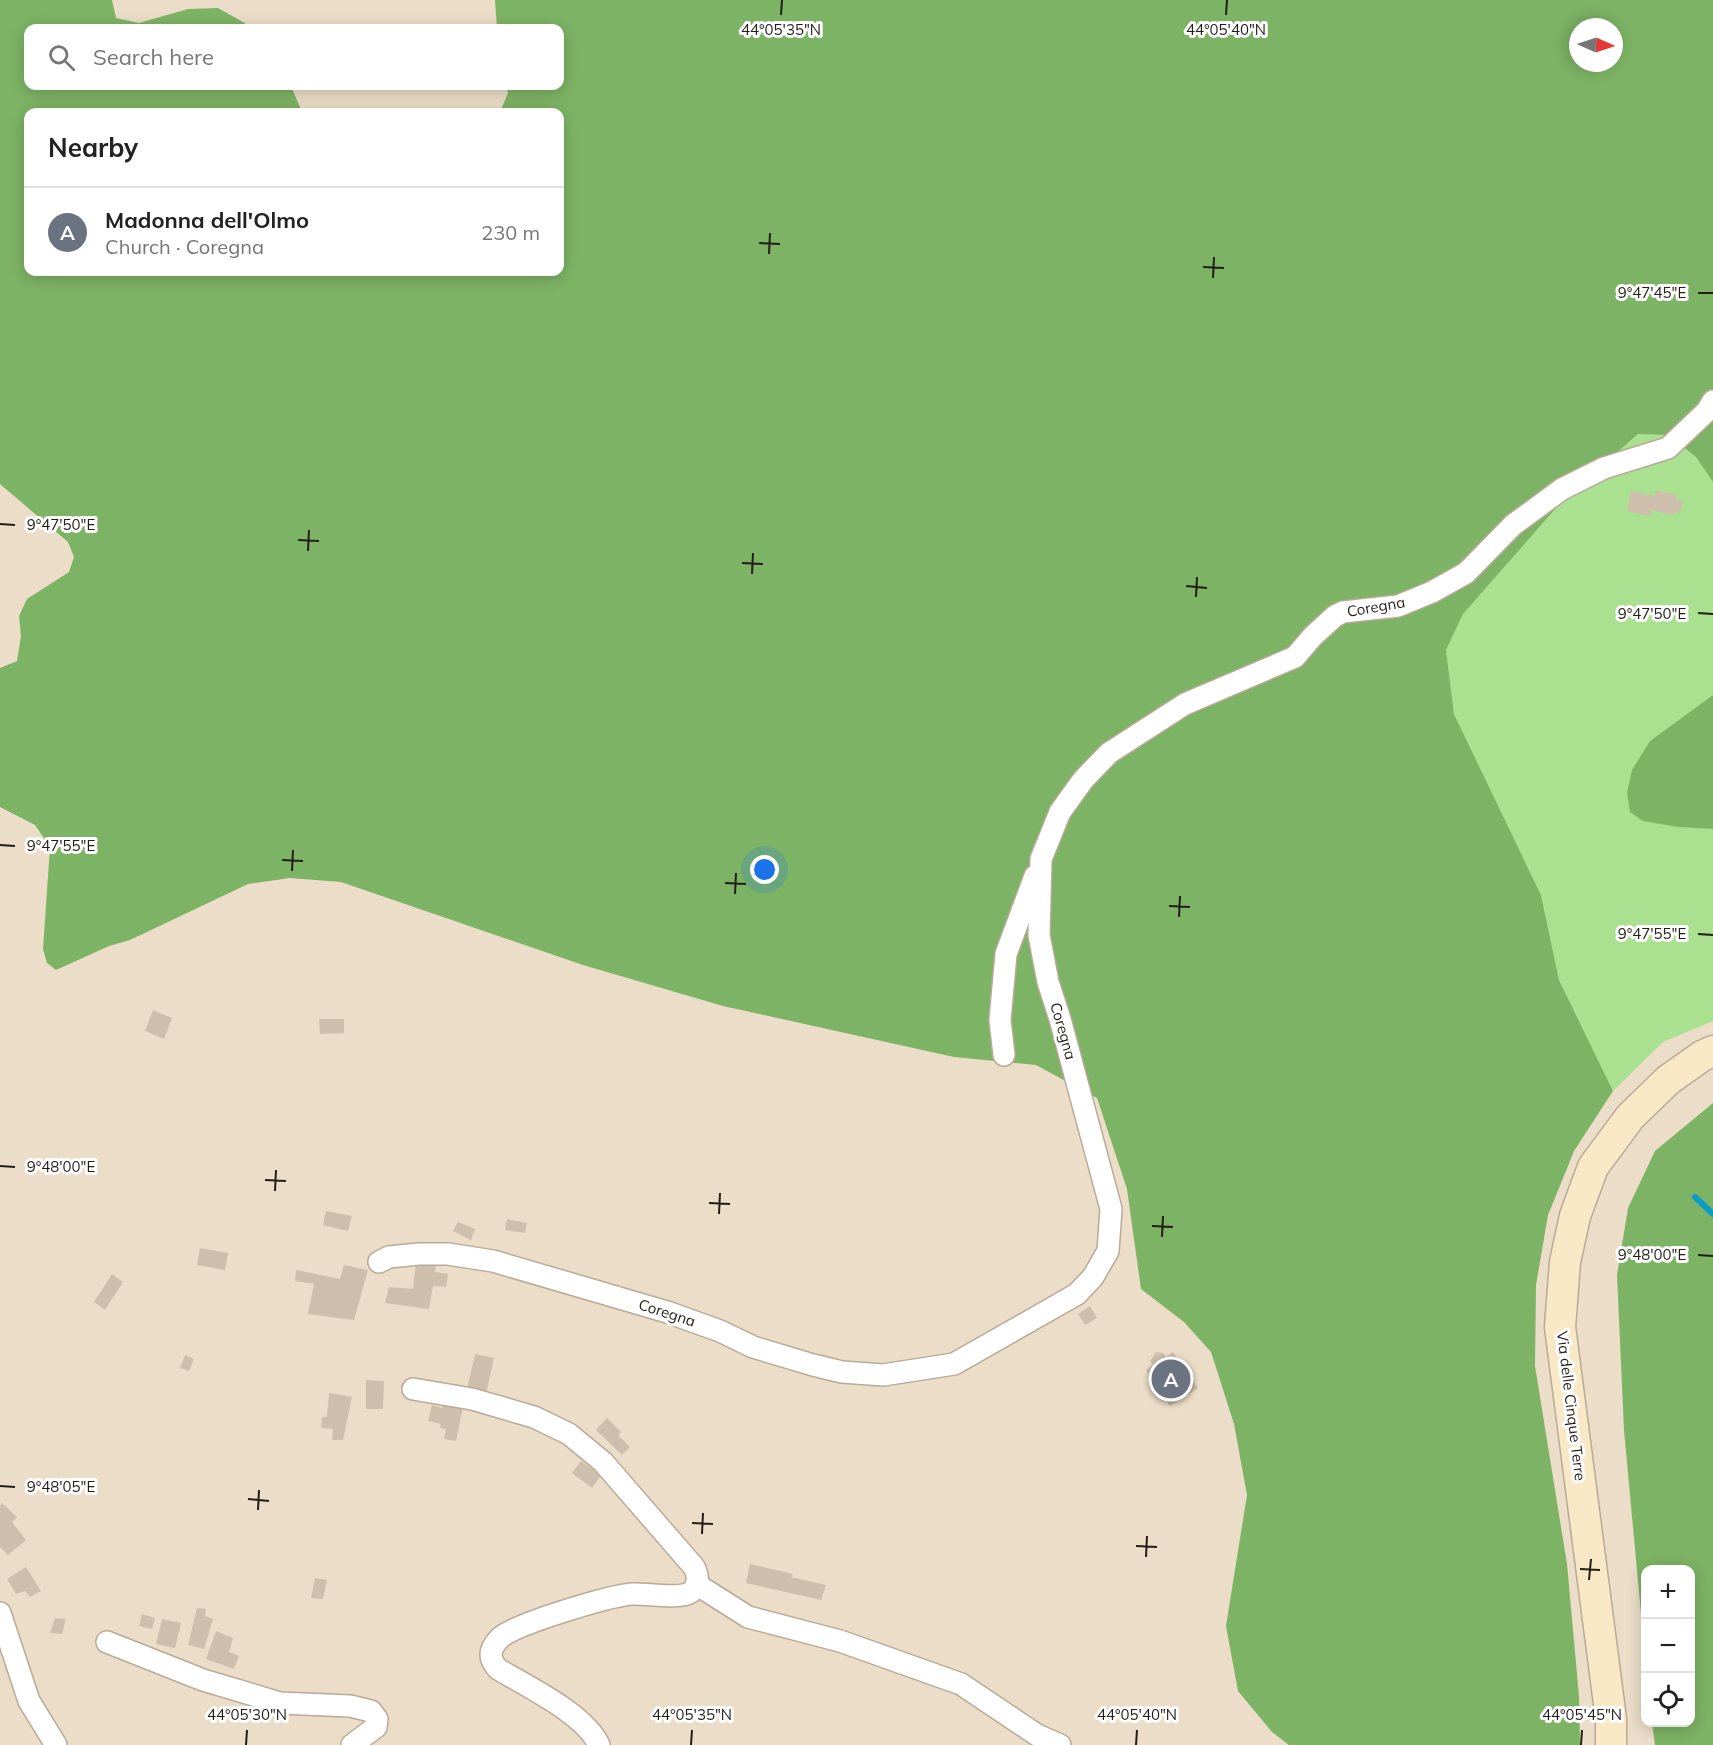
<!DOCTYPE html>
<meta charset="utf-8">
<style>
:root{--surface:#fff;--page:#f2f2f2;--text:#222;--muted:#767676;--line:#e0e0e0;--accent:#2772a5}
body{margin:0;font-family:Mulish,sans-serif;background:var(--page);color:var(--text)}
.controls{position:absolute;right:18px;bottom:18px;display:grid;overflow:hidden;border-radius:12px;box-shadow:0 3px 15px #0003}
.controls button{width:54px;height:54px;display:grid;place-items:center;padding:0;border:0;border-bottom:2px solid var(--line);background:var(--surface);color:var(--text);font:30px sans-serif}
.compass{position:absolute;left:1569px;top:18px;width:54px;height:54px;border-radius:50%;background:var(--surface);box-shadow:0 3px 15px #0003;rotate:93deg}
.you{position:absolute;left:765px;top:870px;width:21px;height:21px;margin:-15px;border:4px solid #fff;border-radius:50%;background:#1a73e8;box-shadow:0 0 0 9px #1a73e833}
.badge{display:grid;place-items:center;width:39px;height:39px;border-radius:50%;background:var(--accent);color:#fff;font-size:20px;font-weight:700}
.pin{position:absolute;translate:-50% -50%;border:3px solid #fff;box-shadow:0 2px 6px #0006}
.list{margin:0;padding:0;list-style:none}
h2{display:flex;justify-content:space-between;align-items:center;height:78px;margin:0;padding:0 24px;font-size:26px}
h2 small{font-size:20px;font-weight:400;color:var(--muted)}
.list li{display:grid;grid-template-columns:39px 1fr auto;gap:18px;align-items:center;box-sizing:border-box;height:90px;padding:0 24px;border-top:2px solid var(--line)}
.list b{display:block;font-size:22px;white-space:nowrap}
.list p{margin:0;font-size:20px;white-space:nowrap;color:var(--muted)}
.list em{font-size:20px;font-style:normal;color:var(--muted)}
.icon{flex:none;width:33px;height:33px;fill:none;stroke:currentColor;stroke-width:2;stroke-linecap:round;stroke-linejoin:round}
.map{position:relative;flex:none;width:1713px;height:1745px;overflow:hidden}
.search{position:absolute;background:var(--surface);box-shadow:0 3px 15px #0003;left:24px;top:24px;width:540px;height:66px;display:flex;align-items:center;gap:15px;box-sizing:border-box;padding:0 21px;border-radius:12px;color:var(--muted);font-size:22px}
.panel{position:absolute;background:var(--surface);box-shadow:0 3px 15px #0003;left:24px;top:108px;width:540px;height:168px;border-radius:12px}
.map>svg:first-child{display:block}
</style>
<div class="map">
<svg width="1713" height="1745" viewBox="0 0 1713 1745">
<rect width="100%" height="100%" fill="#ebddc8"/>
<!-- green -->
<path fill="#a9e190" d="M1638,434L1668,435L1696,457L1713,482V695L1650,741L1678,827L1713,829V1021L1663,1042L1613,1091L1559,980L1541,895L1454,714L1446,650L1463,614L1564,499Z"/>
<!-- forest -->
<path fill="#7db364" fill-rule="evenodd" d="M0,0H112L116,18L139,23L188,9L218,8L243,22L252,28H28V86H291L302,112H28V272H560V112H500L508,93L506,86H560V28H497L495,0H1713V482L1696,457L1668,435L1638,434L1564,499L1463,614L1446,650L1454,714L1541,895L1559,980L1613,1091L1574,1151L1548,1215L1536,1285L1535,1366L1567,1564L1579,1696L1580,1745H1289L1272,1732L1238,1691L1226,1626L1247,1495L1234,1424L1211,1352L1184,1322L1141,1289L1127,1189L1097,1098L1036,1065L954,1057L723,1006L583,965L341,882L290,878L248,884L130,940L109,946L56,970L47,963L43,949L50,847L35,825L0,807V668L17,661L21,636L19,616L27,599L69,572L74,557L68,542L0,484ZM1578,27H1614V63H1578Z
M1713,695V829L1678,827L1643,821L1630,812L1627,793L1632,770L1650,741Z
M1713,1103V1745H1655L1652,1723L1690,1722V1570H1646L1645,1657L1624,1430L1617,1275L1628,1208L1655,1151Z"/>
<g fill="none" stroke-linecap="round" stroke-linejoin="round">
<!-- stream -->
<path stroke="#0c9bc7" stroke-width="6" d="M1695,1197L1713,1214"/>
</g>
<!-- building -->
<path fill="#cdbfab" d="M1656,490L1677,495L1676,500L1683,501L1680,513L1674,512L1673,515L1651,510L1650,516L1627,511L1631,491L1655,496Z
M153,1010L172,1018L164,1039L145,1031Z
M319,1019H344V1033L320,1034Z
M326,1211L352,1216L348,1231L323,1225Z
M507,1219L527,1223L525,1233L505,1230Z
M458,1222L475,1229L471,1240L453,1231Z
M200,1248L228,1253L225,1270L197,1265Z
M416,1262L436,1263L435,1272L448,1274L446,1287L433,1286L429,1309L385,1303L389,1287L413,1289Z
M344,1265L368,1270L354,1320L308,1314L314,1284L295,1281L296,1270L340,1279Z
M112,1274L123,1282L105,1310L94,1302Z
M1090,1306L1097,1318L1085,1325L1078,1314Z
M1156,1352L1163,1353L1166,1357L1173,1352L1198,1388L1170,1406L1146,1370L1153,1365L1150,1361Z
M475,1354L494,1358L486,1394L467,1390Z
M185,1355L194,1359L189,1371L180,1368Z
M366,1380L384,1381L383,1409H366Z
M329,1393L352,1397L343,1440H332L333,1429L321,1428L322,1417H327Z
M443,1403L463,1407L456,1441L444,1439L446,1429L440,1428L441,1424L428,1421L432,1405L442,1408Z
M607,1418L621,1432L618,1435L630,1447L622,1455L596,1430Z
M581,1461L601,1475L592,1488L572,1473Z
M2,1503L17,1517L12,1522L26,1540L8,1555L0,1547V1506Z
M750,1564L793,1574L791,1577L826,1585L821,1600L746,1583Z
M26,1567L41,1591L30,1597L25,1591L16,1594L7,1579Z
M315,1578L327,1580L323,1599L311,1598Z
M197,1608L206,1609L205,1616L213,1619L204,1649L188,1645Z
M142,1614L155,1618L152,1629L139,1626Z
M55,1618L66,1619L62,1634L50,1633Z
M162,1619L181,1623L175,1648L156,1644Z
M216,1631L233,1638L229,1652L239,1656L234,1669L206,1659Z"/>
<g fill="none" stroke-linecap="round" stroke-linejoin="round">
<defs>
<path id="street" d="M1004,1055L1000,1020L1006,954L1035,876
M379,1262L389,1257L419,1254H448L493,1261L667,1312L720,1331L753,1347L813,1365L842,1372L883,1375L954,1364L1077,1294L1093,1277L1108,1251L1111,1209L1060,1019L1048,982L1039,935L1041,859L1060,812L1083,780L1109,753L1185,704L1295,657L1313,636L1335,616L1343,612L1398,606L1432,592L1466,573L1513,525L1562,489L1604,468L1668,448L1707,411L1713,401
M413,1389L472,1399L534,1417L569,1434L603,1462L694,1567C698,1575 700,1585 691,1592C680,1600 646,1593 632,1594C609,1596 515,1624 500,1638C489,1649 488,1658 498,1669C528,1687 585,1714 599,1745
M696,1584L748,1617L840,1641L961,1684L1037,1735L1060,1745
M0,1613L29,1701L56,1745
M107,1642L203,1680L280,1703L350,1706L371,1711L377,1719L376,1727L352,1745"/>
<path id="secondary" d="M1611,1745V1719L1560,1327L1565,1262L1575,1216L1593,1167L1630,1117L1668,1080L1702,1056L1713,1051"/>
</defs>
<!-- street casing -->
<use href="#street" stroke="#b9aa97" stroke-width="24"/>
<!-- secondary casing -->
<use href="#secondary" stroke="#b9aa97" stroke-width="33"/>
<!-- street -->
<use href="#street" stroke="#fff" stroke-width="21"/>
<!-- secondary -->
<use href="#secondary" stroke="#f8e8c5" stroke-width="30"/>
</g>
<!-- ticks -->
<path fill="none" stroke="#231d16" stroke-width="2" d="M781,15L782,0M1226,15L1227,0M759,243L780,244M769,254L770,233M1203,267L1224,268M1213,278L1214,257M1698,293H1713M0,524L15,525M298,540L319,541M308,551L309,530M742,563L763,564M752,574L753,553M1186,586L1207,588M1196,597L1197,577M1698,613L1713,614M0,845L15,846M282,860L303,861M292,871L293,850M725,883L746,884M735,894L736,873M1169,906L1190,907M1179,917L1180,896M1698,934L1713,935M0,1166L15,1167M265,1180L286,1181M275,1191L276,1170M709,1203L730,1204M719,1214L720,1193M1152,1226L1173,1227M1162,1237L1163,1216M1698,1255L1713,1256M0,1486L15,1487M248,1499L269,1501M258,1510L259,1490M692,1523L713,1524M702,1534L703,1513M1136,1546L1157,1547M1146,1557L1147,1536M1580,1569L1600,1570M1589,1580L1591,1559M246,1745L247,1730M691,1745L692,1730M1136,1745L1137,1730M1581,1745L1582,1730"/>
<g text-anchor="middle" stroke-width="6" stroke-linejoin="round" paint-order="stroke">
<!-- street labels -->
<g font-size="15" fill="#231d16" stroke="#fff">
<text transform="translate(1376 607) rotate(-10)" y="5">Coregna</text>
<text transform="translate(1063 1031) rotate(74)" y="5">Coregna</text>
<text transform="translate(667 1313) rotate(18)" y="5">Coregna</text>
<text transform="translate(1571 1406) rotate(83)" y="5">Via delle Cinque Terre</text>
</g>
</g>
<g font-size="15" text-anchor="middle" fill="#231d16" stroke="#fff" stroke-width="6" stroke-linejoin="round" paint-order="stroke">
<text x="781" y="35">44°05'35"N</text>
<text x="1226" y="35">44°05'40"N</text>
<text x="1652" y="298">9°47'45"E</text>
<text x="61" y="530">9°47'50"E</text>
<text x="1652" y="619">9°47'50"E</text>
<text x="61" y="851">9°47'55"E</text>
<text x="1652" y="939">9°47'55"E</text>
<text x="61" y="1172">9°48'00"E</text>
<text x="1652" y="1260">9°48'00"E</text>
<text x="61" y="1492">9°48'05"E</text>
<text x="247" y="1720">44°05'30"N</text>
<text x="692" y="1720">44°05'35"N</text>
<text x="1137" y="1720">44°05'40"N</text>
<text x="1582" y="1720">44°05'45"N</text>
</g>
</svg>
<div class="controls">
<button>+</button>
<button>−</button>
<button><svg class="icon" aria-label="locate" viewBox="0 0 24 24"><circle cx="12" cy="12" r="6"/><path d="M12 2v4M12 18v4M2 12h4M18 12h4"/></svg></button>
</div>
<svg class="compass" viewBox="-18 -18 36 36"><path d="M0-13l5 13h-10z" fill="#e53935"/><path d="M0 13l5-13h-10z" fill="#767676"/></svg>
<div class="you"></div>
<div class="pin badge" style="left:1171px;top:1379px;background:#6b7280">A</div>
<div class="search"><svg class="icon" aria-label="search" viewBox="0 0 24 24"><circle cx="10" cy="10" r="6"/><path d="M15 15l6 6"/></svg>Search here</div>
<section class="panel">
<h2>Nearby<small></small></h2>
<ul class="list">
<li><span class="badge" style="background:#6b7280">A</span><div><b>Madonna dell'Olmo</b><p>Church · Coregna</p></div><em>230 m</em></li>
</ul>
</section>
</div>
